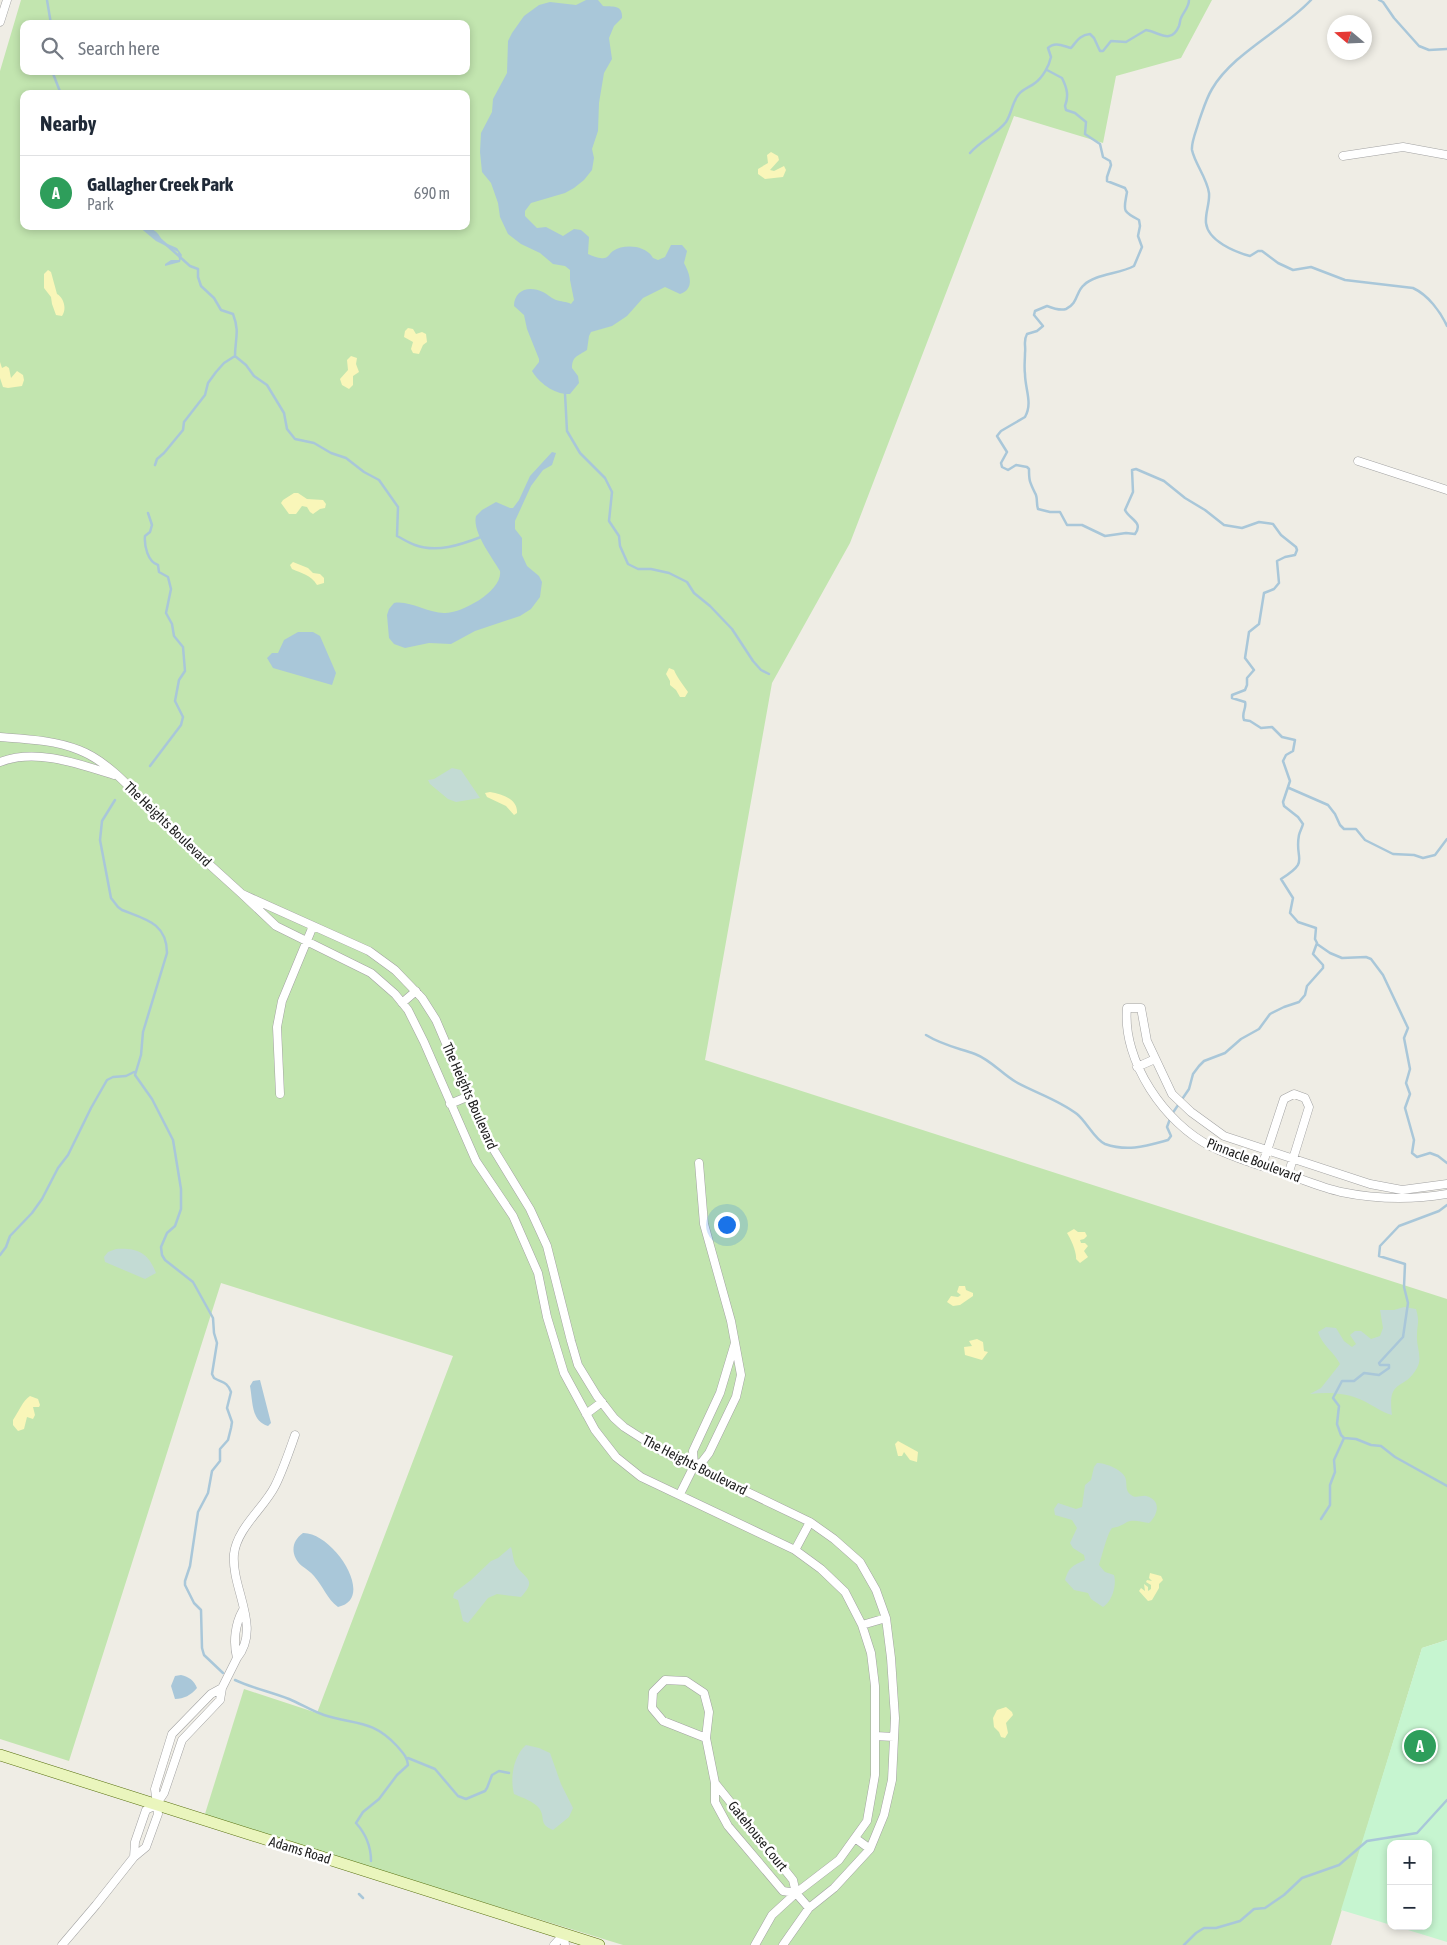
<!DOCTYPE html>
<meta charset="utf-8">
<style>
:root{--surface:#fff;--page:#f2f2f3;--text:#1f2937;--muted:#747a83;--line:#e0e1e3;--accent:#111827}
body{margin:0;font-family:"Asap Condensed",sans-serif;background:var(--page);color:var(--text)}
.controls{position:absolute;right:15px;bottom:15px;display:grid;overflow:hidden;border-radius:10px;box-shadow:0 2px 8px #0003}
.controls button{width:45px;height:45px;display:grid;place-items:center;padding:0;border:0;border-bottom:1px solid var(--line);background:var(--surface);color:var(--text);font:25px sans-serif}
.compass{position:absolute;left:1327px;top:15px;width:45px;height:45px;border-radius:50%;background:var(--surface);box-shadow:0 2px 8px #0003;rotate:289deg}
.you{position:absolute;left:726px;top:1224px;width:18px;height:18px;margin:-12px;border:4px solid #fff;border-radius:50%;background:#1a73e8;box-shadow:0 0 0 8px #1a73e833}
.badge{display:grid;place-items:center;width:32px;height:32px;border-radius:50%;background:var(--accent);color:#fff;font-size:16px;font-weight:700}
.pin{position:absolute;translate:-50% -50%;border:2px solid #fff;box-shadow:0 1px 5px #0006}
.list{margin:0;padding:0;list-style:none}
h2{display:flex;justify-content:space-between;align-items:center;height:65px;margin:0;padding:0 20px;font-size:21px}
h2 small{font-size:16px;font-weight:400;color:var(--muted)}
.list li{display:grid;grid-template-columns:32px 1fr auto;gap:15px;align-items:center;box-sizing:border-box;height:75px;padding:0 20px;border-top:1px solid var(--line)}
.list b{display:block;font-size:19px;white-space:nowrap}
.list p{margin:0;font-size:16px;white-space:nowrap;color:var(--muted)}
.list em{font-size:16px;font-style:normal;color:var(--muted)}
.icon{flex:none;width:28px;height:28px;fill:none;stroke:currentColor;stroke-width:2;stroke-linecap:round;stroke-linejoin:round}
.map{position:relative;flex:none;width:1447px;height:1945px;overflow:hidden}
.search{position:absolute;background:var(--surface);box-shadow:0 2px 8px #0003;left:20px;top:20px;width:450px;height:55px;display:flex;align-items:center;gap:12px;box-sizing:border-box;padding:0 18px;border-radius:10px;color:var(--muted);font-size:19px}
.panel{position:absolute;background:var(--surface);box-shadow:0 2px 8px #0003;left:20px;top:90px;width:450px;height:140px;border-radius:10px}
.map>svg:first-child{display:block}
</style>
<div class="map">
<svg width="1447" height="1945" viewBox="0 0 1447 1945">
<rect width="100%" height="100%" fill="#efede5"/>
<!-- grass -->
<path fill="#c2e5af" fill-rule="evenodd" d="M21,0H1212L1181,58L1116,76L1103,143L1014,116L850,543L772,683L705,1060L1447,1299V1640L1422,1648L1331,1945H623L204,1817L244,1689L317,1713L453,1356L221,1283L69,1761L0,1739V71ZM24,24H466V71H24ZM24,94H466V226H24Z"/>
<!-- wetland -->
<path fill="#c3dbd4" d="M452,768L461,770L480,798L456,802L448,799L430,784L428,780L434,779Z
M116,1249C137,1248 148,1252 156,1273L145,1279L105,1262L104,1257L108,1252Z
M1404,1307L1416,1309C1420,1323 1417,1323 1417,1336C1416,1346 1423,1358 1417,1368C1404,1392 1387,1377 1392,1415C1381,1412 1374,1406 1364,1401C1347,1393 1329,1392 1310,1394L1321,1388L1340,1364C1334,1352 1322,1345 1318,1332L1326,1327L1336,1328L1344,1341L1352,1347L1356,1344L1350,1335L1355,1331H1361L1371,1339L1380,1336L1383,1328L1380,1310H1394Z
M1097,1463C1105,1463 1121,1469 1125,1477C1128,1484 1124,1490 1131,1495C1136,1499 1141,1495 1146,1496C1162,1500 1158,1515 1149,1523C1143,1522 1133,1519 1127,1522C1122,1525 1119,1527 1112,1528C1107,1534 1102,1556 1099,1565L1105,1572L1114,1575C1117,1585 1112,1602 1103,1607L1091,1599L1088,1593L1074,1590L1065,1580C1069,1567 1072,1566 1085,1560L1084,1555L1073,1548L1070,1543L1077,1528L1072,1520L1055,1515L1054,1509L1058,1503L1076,1509L1082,1507L1085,1485L1091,1480L1094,1467Z
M511,1547C513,1553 513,1562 517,1567C526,1579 537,1580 521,1597L497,1594L488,1598L468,1623L463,1621L458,1600L453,1598L454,1593L471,1580L491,1561L498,1558Z
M526,1745L539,1748L550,1753L561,1784L573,1808L569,1817L553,1830C538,1824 546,1818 539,1808C533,1801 523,1798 514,1794C510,1779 513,1756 526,1745Z"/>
<!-- sand -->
<path fill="#f9f6b9" d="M771,152L778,156L779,160L770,170L774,171L784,166L786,170L783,177L765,179L758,174V169L768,163L767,155Z
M48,270L51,272L57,294C64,298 67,309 62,316L56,315L52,304L51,297L44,288V274Z
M408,328L413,329L416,334L422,332L426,334L427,342L423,345L419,354L413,353L411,349L413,342L404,337L405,331Z
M351,356L357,358L356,364L359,372L353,376V385L349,389L342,385L340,379L348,370L347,360Z
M0,362L2,368L6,366L9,368L11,378L17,371L23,375L24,380L22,386L8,388L3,387L0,378Z
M294,493H298L307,499L323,500L326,504L325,508L320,509L313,514L310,512L307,507L302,506L296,514H289L281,503L283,500Z
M293,562L308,568L313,573L320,574L324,578V583L317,585C311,575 301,573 292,569L290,565Z
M669,668L674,670C677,677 683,685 688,692L685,697H680L676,690L670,685V681L666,674Z
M490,792C502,794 518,799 517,813L514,815L506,806L487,797L485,793Z
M1074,1229L1078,1232H1085L1087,1236L1084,1239L1080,1240L1081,1243H1085L1088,1246L1084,1251L1088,1257L1080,1263L1076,1259C1077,1253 1071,1239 1067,1233Z
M959,1286H965L966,1290L973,1293V1296L960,1305L953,1306L947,1302L951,1296L958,1297L961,1295L957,1292Z
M977,1339L983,1342L984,1351L988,1352L982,1360L965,1355L964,1347L972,1346L969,1341Z
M30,1396L38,1399L40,1405L39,1407H33L35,1415L33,1419L27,1417L24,1429L18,1431L13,1425V1420C18,1413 23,1400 30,1396Z
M898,1441L918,1452L917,1462L910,1460L904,1452L902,1456H898L895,1444Z
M1150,1573L1161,1576L1163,1580L1159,1584V1588L1152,1600L1148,1601L1139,1591L1141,1588L1145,1591L1144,1584L1148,1587V1591L1151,1589V1585L1146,1582L1147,1580L1152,1581L1149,1578Z
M1006,1707L1012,1712L1013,1715L1006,1723L1008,1733L1005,1738L1001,1737L999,1732L994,1727L993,1718L997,1710Z"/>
<!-- park -->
<path fill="#c6f5d0" d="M1447,1640V1942L1395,1926H1428V1844H1391V1925L1341,1910L1422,1648Z"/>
<!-- water -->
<path fill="#a9c7d9" d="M586,0H598L603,6C612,7 623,4 622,18L614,26L609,38L612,59L604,73L599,103L598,131L592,149L594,158L592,170L584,180L574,188L565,193L531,203L525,211V216L537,228L546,227L563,236L574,229L581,230L589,237L588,254C593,256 599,259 604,258C608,258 610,253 613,251C625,243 647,246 653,258L658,260L665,257L671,245H682L687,251L684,263C690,274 695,289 680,294L665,287L643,298L627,316L612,326L591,332L589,336L587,350C578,356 572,356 572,368L578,376L579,383L570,394C555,395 539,383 532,371L539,362V359L527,329L524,315L514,306C514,290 529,285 543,292C547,294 551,298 556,300C561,302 566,301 571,304L574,300L570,280V270L565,266L553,264L540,253L521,244L508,234L500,217L498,203L491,183L482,172L480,152L481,133L492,112L493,99L507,73L508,41L512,33L524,16L539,5L550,2L576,5Z
M138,226C151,226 158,231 163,242L177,248L182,255L180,262L165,266V264L171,260H179L178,252L156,241Z
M552,452L556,453L552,465L543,470L531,486L515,521V529L522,538V555L527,566L539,576L542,582L540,597L531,609L520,616L475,631L451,644L429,643L405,648L394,644L389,638L387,615L389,609L394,603C409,600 428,613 444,613C461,614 503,591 500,571C492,557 472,532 476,516L482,510L496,502L510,508H513L519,500L530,476Z
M298,632H313L320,636L336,673L332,685L273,668L267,658L272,653H278L284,640Z
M260,1380L271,1423L268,1426C251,1421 253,1402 250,1386L253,1381Z
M303,1533C333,1532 377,1599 338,1607C327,1599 323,1586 314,1576C311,1572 306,1569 302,1566C290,1556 291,1541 303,1533Z
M181,1675C189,1677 194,1680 197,1688C191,1695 184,1699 175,1699L171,1686L175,1676Z"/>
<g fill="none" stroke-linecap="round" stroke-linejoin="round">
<!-- stream -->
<path stroke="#a9c7d9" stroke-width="2.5" d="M47,0L51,24
M1311,0C1282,31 1233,53 1212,89C1206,99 1203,110 1199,121C1197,129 1191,142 1192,150C1195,164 1207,178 1209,193C1210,203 1205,213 1206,223C1208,241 1235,252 1250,256L1258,251H1262L1278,263L1293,270L1311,267L1345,280L1413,288C1428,295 1440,311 1447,326
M1379,0L1383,2L1394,18L1419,46L1429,50L1447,49
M1047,70L1062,78C1067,88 1069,96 1065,106L1066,110L1075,113L1086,122L1085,134L1100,144L1103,157L1110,161L1111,165L1107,177V181L1125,188L1127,192C1124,210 1121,211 1139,220L1140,226L1138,236L1142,247L1134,266C1120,274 1095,274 1084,285C1076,291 1078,304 1066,309C1060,311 1052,308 1047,306L1035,311L1034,315L1043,326L1037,331L1027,334C1023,341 1026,345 1025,353C1025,360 1024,367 1025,374C1025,389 1033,403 1025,417L1001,431L997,436L1007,452L1001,463L1002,467L1008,470L1016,465L1027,467L1029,469C1029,482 1030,482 1035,493C1038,497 1036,504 1038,509L1050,512H1060L1067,525H1082L1105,536L1126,533L1135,534C1144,522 1129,519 1125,510L1133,492L1132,470L1136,469L1164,481L1185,498L1205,510L1224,525L1242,528L1259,522L1273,524L1281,535L1296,547L1297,550L1295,555L1285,557L1277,561L1279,583L1274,589L1264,593L1259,624L1249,632L1245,658L1254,670L1247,678V685L1245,690L1232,695V698L1245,702C1247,708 1241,713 1244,720L1250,721L1261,728L1272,727L1282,737L1295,740L1293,751L1286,755L1283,761L1290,781L1283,802L1284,806L1298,817L1303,824C1302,828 1300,831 1299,835C1294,861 1311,860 1281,879L1293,898L1290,913L1298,922L1316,928L1315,939L1317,943L1313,954L1323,965V968L1307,986L1305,995L1299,1002L1284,1007L1270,1014L1259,1029L1241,1039L1225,1053L1204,1061L1199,1066L1193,1074L1189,1089L1172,1114
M52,71L61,94
M970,153C980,141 998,133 1006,122C1012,113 1012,102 1019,94C1023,89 1030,87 1035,83C1043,77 1049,66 1051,57L1048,48C1055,41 1063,46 1071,48C1077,41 1080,35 1090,34L1094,38L1100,51H1103L1111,41L1126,42L1146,30C1159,32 1171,45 1179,26C1180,23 1180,20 1181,18C1184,11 1189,7 1189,0
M235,356L246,365L254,376L267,385L284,413L287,429L295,439L314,443L331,453L346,458L364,472L379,480L398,507L397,536C403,539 409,543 415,545C437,553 460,545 481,537
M565,394L567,431L580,453L605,478L612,492L609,521L619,536L620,546L628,564L638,569H651L669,573L687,582L694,593L710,606L732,629L753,661L761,670L769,674
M155,465L157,459L164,453L183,430L184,422L205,395L208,383L216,372L224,363L235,356C235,339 240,332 233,314L221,310L214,298L201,286L198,277V269L190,266L161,240
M148,513L152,525L150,532L145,536C144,546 148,562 158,565L159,572L168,577L171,589L166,613L172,624L174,636L183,647L185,671L179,680L175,701L183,717L181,725L150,766
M1289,788L1328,805L1335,814L1340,825L1344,829H1356L1365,840L1393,854L1414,855L1423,858L1435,855L1447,839
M115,800L102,821L100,840L111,898L118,907L122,910C145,919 167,923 167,953L143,1032L141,1055L135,1075L152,1099L173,1140L181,1189V1209L175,1226L167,1233L161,1247L162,1255L165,1260L193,1282L213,1318L214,1333L217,1343L212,1374L214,1378C222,1383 227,1381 231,1392L227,1408L232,1422L231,1428L228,1440L220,1449V1461L212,1471L208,1493L198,1512L190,1566L185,1581V1585L194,1603L201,1610L202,1648L204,1655L223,1673
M1317,944L1330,953L1342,958L1366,957L1371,959L1383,975L1408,1028L1404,1038L1410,1069L1406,1083L1410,1094L1405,1108L1414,1140L1412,1153L1417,1157L1430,1153L1438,1156L1447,1163
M926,1035C942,1045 958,1048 975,1054C991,1060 1002,1074 1016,1082C1036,1093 1059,1100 1077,1114C1086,1121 1095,1140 1105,1144C1128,1152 1146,1146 1168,1140L1171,1136L1167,1127L1170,1119
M1447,1205L1439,1211L1399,1226L1380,1246L1379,1256L1405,1264L1404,1287L1408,1303L1403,1337L1379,1363L1380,1365H1389V1368L1379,1375L1364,1373L1354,1381H1342L1333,1398L1339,1406L1337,1424L1341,1435L1344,1438L1356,1439L1371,1445L1381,1446L1395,1457L1447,1486
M0,1255L6,1247L10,1236L32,1213L42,1199L58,1168L68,1155L91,1108L107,1080L113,1077L126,1076L134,1072
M1321,1519L1330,1505V1485L1335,1472L1334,1460L1344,1438
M235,1680C252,1688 271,1692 289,1699C301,1704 312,1711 324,1715C355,1725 372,1719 397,1746C402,1752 407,1756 408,1765L397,1775L379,1799L363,1812L356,1823C365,1833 371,1847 371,1861
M408,1758L435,1769L458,1796L466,1799L485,1791L487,1788L492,1775L499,1771L509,1773
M359,1894L363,1898
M1184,1945L1196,1933L1204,1928H1216L1240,1921L1254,1909L1265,1908L1284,1895L1302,1878L1339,1865L1367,1841L1417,1833L1447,1800"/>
<defs>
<path id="minor" d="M0,22L7,0
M1343,156L1403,147L1447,155
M1358,461L1447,490
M0,737C26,739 54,740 79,750C111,762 139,798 163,821C189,846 215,870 242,894
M0,762C36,748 79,764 114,775
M402,1003L416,991
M1137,1067L1155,1059
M280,1094L277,1027L282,1001L313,926
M450,1104L469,1096
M699,1163L704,1224L731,1321L741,1375L736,1397L709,1453L702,1462L694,1466L693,1451L720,1393L735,1343
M1262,1166L1284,1099L1294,1094L1305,1098L1309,1107L1288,1175
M1447,1184L1402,1190L1370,1184L1224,1136L1191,1112L1172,1094L1147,1041L1141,1008H1127C1122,1061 1165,1124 1212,1147C1234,1158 1260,1166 1283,1173C1302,1179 1322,1188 1341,1192C1375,1199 1412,1200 1447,1194
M586,1414L602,1402
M680,1494L694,1466
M795,1550L810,1522
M243,1610C235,1624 233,1642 237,1658C262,1627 231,1589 234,1554C237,1528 264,1508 275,1486C283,1470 289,1452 295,1435
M862,1625L886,1618
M222,1688L237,1658
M875,1736L894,1737
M706,1738L663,1721L652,1708L653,1692L665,1680L686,1681L704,1693L709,1712L706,1738L715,1783
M156,1805L164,1793L182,1740L220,1700L222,1688L211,1694L172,1734L155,1789L158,1814L146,1847L134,1857L135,1842L146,1810L156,1805
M855,1838L870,1849
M796,1893L783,1891L728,1826L715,1802V1783L793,1880L796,1893L809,1908
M564,1934L565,1945
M62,1945L96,1905L134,1857
M554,1945L564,1934
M755,1945L772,1915L796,1893L839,1860L867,1821L875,1775V1686L871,1653L862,1625L845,1592L821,1569L795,1550L641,1477L616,1457L595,1430L564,1373L547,1317L538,1273L513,1216L476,1161L424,1042L408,1010L395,994L371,973L276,926L242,894L369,951L395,970L422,998L436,1020L486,1137L530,1209L547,1246L571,1341L578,1365L597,1396L614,1418L624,1427L660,1450L810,1522L834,1539L860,1562L876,1590L886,1618L891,1658L895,1718L892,1780L884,1815L870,1849L834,1888L809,1908L783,1945"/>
<path id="secondary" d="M0,1755L599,1945"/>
</defs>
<!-- minor casing -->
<use href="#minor" stroke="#a2a2a2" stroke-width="9"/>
<!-- secondary casing -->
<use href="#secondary" stroke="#556e0d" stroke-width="12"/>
<!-- minor -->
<use href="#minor" stroke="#fff" stroke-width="8"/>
<!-- secondary -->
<use href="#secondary" stroke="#eaf5bd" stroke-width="11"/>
</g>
<g text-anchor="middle" stroke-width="5" stroke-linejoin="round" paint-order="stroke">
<!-- street labels -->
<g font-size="14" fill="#1e1e1e" stroke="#fff">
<text transform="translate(168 824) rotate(44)" y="5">The Heights Boulevard</text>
<text transform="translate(470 1096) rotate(66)" y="5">The Heights Boulevard</text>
<text transform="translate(1254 1160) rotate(21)" y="5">Pinnacle Boulevard</text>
<text transform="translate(695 1465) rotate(27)" y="5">The Heights Boulevard</text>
<text transform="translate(758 1836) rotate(51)" y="5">Gatehouse Court</text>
<text transform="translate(300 1850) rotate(17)" y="5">Adams Road</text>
</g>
</g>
</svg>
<div class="controls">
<button>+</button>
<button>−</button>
</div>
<svg class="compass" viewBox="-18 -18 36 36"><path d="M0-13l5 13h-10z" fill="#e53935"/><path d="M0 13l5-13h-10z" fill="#747a83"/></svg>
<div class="you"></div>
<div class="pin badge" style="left:1420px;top:1746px;background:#2e9e5b">A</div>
<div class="search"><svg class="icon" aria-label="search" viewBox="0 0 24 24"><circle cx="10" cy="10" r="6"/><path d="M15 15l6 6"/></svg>Search here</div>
<section class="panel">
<h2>Nearby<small></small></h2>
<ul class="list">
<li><span class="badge" style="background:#2e9e5b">A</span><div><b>Gallagher Creek Park</b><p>Park</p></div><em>690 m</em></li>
</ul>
</section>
</div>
